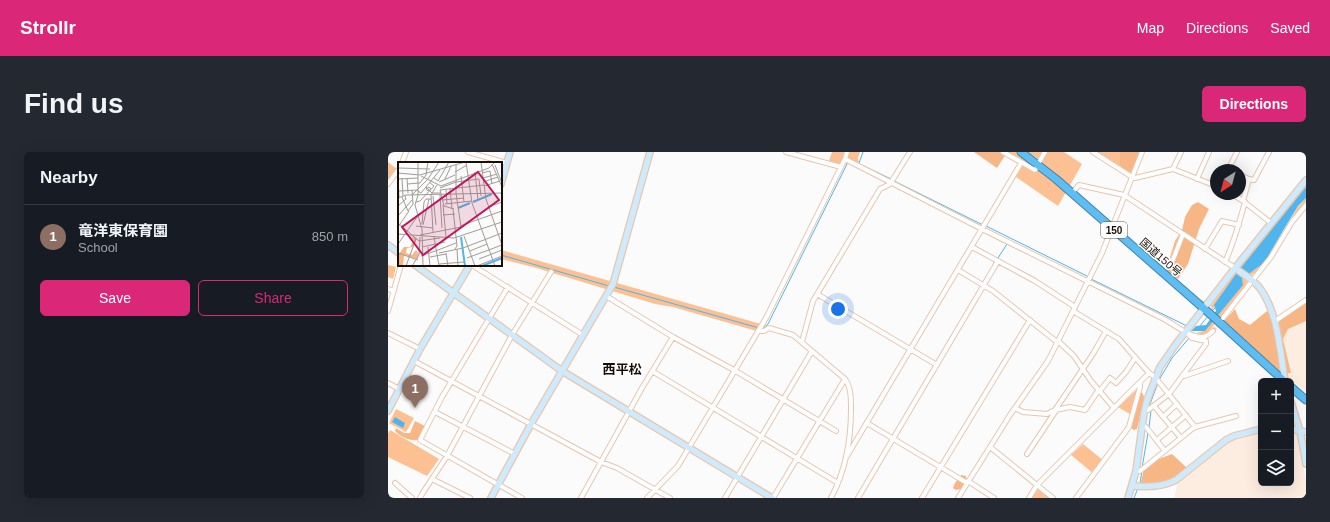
<!DOCTYPE html>
<meta charset="utf-8">
<style>
:root{--surface:#171b24;--page:#242831;--text:#f1f3f6;--muted:#9ea1a6;--line:#363941;--accent:#db2777}
body{margin:0;font-family:Helvetica,"Noto Sans JP",sans-serif;background:var(--page);color:var(--text)}
.controls{position:absolute;right:12px;bottom:12px;display:grid;overflow:hidden;border-radius:6px;box-shadow:0 4px 16px #0002}
.controls button{width:36px;height:36px;display:grid;place-items:center;padding:0;border:0;border-bottom:1px solid var(--line);background:var(--surface);color:var(--text);font:20px sans-serif}
.compass{position:absolute;left:822px;top:12px;width:36px;height:36px;border-radius:50%;background:var(--surface);box-shadow:0 4px 16px #0002;rotate:216deg}
.you{position:absolute;left:450px;top:157px;width:14px;height:14px;margin:-10px;border:3px solid #fff;border-radius:50%;background:#1a73e8;box-shadow:0 0 0 6px #1a73e833}
.badge{display:grid;place-items:center;width:26px;height:26px;border-radius:50%;background:var(--accent);color:#fff;font-size:13px;font-weight:700}
.pin{position:absolute;translate:-50% -33px;filter:drop-shadow(0 1px 2px #0008)}
.pin::after{content:'';position:absolute;top:21px;width:14px;height:12px;background:inherit;clip-path:polygon(0 0,100% 0,50% 100%)}
.list{margin:0;padding:0;list-style:none}
h2{display:flex;justify-content:space-between;align-items:center;height:52px;margin:0;padding:0 16px;font-size:17px}
h2 small{font-size:13px;font-weight:400;color:var(--muted)}
.list li{display:grid;grid-template-columns:26px 1fr auto;gap:12px;align-items:center;box-sizing:border-box;height:64px;padding:0 16px;border-top:1px solid var(--line)}
.list b{display:block;font-size:15px;white-space:nowrap}
.list p{margin:0;font-size:13px;white-space:nowrap;color:var(--muted)}
.list em{font-size:13px;font-style:normal;color:var(--muted)}
.actions{display:flex;gap:8px;padding:12px 16px}
.actions a{flex:1;padding:9px 0;border:1px solid var(--accent);border-radius:6px;text-align:center;font-size:14px;color:var(--accent)}
.actions .main{background:var(--accent);color:#fff}
.icon{flex:none;width:22px;height:22px;fill:none;stroke:currentColor;stroke-width:2;stroke-linecap:round;stroke-linejoin:round}
.map{position:relative;flex:none;width:918px;height:346px;overflow:hidden;border-radius:6px}
header{display:flex;align-items:center;gap:24px;box-sizing:border-box;height:56px;padding:0 20px;background:var(--accent);color:#fff}
header strong{font-size:19px}
nav{display:flex;gap:22px;margin-inline-start:auto;font-size:14px}
.intro{display:flex;align-items:center;justify-content:space-between;box-sizing:border-box;height:96px;padding:0 24px}
h1{margin:0;font-size:28px}
.button{padding:10px 18px;border-radius:6px;background:var(--accent);color:#fff;font-size:14px;font-weight:700}
main{display:flex;gap:24px;padding:0 24px}
aside{flex:1;background:var(--surface);border-radius:6px;box-shadow:0 4px 16px #0002}
.map>svg:first-child{display:block}
</style>
<header>
<strong>Strollr</strong>
<nav><a>Map</a><a>Directions</a><a>Saved</a></nav>
</header>
<div class="intro"><h1>Find us</h1><a class="button">Directions</a></div>
<main>
<aside>
<h2>Nearby<small></small></h2>
<ul class="list">
<li><span class="badge" style="background:#8d6e63">1</span><div><b>竜洋東保育園</b><p>School</p></div><em>850 m</em></li>
</ul>
<div class="actions"><a class="main">Save</a><a>Share</a></div>
</aside>
<div class="map">
<svg width="918" height="346" viewBox="0 0 918 346">
<rect width="100%" height="100%" fill="#fafbfa"/>
<!-- built -->
<path fill="#fdede1" d="M918,150V240L900,225L889,169Z
M903,279L908,281L918,328V346H786L790,329L827,299L841,289L873,281V331H903Z"/>
<!-- green -->
<path fill="#fcc093" d="M444,0H458L453,15L440,12Z
M460,0H472L470,6L471,12L458,7Z
M618,0H629L647,13L678,40L670,54L628,25L636,11Z
M640,0H676L694,12L681,35L650,7Z
M708,0H732V15Z
M0,10L10,18L0,32Z
M918,31V35L824,158L823,154L865,96Z
M918,46V49C903,65 878,120 861,124L857,135L822,178L817,183L808,181L815,179L854,127L877,110L909,56Z
M113,98L373,172L380,177L372,180L285,155L267,152L145,115L113,107Z
M0,113L8,115L5,127L0,125Z
M752,235L745,264L730,255Z
M8,257L26,266L18,280L1,271Z
M2,278L51,307L39,324L0,305V282Z
M695,292L716,309L706,322L683,303Z
M649,333L665,346H641Z"/>
<!-- forest -->
<path fill="#f7b686" d="M586,0H615L618,2L609,16Z
M732,0H753L744,22L732,15Z
M810,50L821,57L811,77L800,112L790,127L784,124L778,118L787,89L794,78L797,65L804,53Z
M918,148V169L900,177L895,187L903,221H892L836,169L847,157L851,167L862,173L879,159L887,169Z
M751,238L755,242L756,245L749,277L746,278L743,276Z
M27,269L37,274L30,288C21,289 13,285 7,279L8,276L16,281H22Z
M784,302L800,317L778,332L752,335L756,316L763,310Z
M573,323L578,324V332L573,337L568,338L565,336L567,331Z"/>
<!-- water -->
<path fill="#50b5ed" d="M918,35V46L910,54L896,77L877,110L854,127L855,133L817,179H803L808,174L818,173L828,159L826,153L848,122Z
M7,265L17,271L15,276L4,270Z"/>
<g fill="none" stroke-linecap="round" stroke-linejoin="round">
<!-- stream -->
<path stroke="#50b5ed" stroke-width="1" d="M465,9L503,27
M471,11L475,0
M506,29L595,73
M598,74L701,125
M113,103L221,134
M610,106L619,92
M703,127L799,174
M226,135L371,176
M823,160L828,155
M812,174L820,164
M374,177L380,172L460,10
M771,228L784,206L802,185
M762,254V252L770,231
M761,276L763,258
M754,316L760,281
M752,331L754,319
M32,342L51,313
M746,346L750,336"/>
<!-- street-tunnel -->
<path stroke="#d8d7d5" stroke-width="4" stroke-dasharray="4 2" stroke-linecap="butt" d="M825,179L832,170"/>
<defs>
<path id="street" d="M80,0L119,11
M398,0L453,15
M615,0L647,18L651,13
M705,0L744,25L747,26L785,17L828,34
M457,7L459,0
M14,11L18,0
M650,12L657,0
M785,17L793,0
M840,18L849,0
M852,23L861,27
M809,27L821,0
M0,32L11,17
M684,41L691,33L736,43L847,116
M844,42L855,49L883,71
M855,49L861,27L866,28L881,0
M584,95L647,129L687,155
M817,97L834,69L851,73
M837,110C846,91 851,71 857,50
M84,113L195,183
M782,115L795,82
M570,118L605,139L669,190
M120,135L54,245L32,288L134,346
M0,137L6,139
M429,142L549,213
M218,144L285,185L346,218L448,279
M0,159L13,113
M685,159L731,187L761,221L767,225L807,275
M835,166L883,105L904,70L918,53
M887,169L918,148
M370,179H376L381,176L405,183L457,227C463,235 463,246 463,257C463,288 458,318 443,346
M0,181L32,197
M670,189L686,204L703,229L726,256
M414,190L425,149L492,37L502,32L522,0
M26,209L213,310L229,316L282,346
M264,219L450,331
M795,223L796,224L840,209
M0,231L11,237
M711,240L722,226L728,231L738,220L747,206
M766,254L793,286
M627,256L635,260L659,262L667,258L682,255L697,258L710,239
M667,258L705,202L718,179
M756,259L760,258L781,242L818,192V189L804,186L799,181
M47,260L127,302
M775,265L789,252
M479,271L579,331
M754,273L758,275L777,299
M769,288L798,263
M602,295L665,346
M639,302L669,257
M459,304L633,11
M748,319H752L804,277L807,275L848,264
M44,327L82,346
M580,329L606,346
M7,331L24,346
M32,346L34,342L59,304L124,183L163,120
M193,346L254,236L285,185
M259,346L290,314L378,166L457,7L594,77L776,167C787,173 801,185 814,185C819,185 822,182 825,179
M337,346L424,199
M385,346L457,227
M470,346L610,109
M534,346L642,168
M570,346L622,263L660,209L714,101L754,0
M641,346L649,333L761,221
M688,346L741,275L752,235V230"/>
<path id="secondary" d="M113,32L122,0
M0,93L11,101
M27,113L174,219L384,346
M847,116C855,122 864,127 871,135C890,159 892,200 897,229
M903,250L912,279L918,312
M0,259L32,197L82,113
M903,277L918,280
M744,334C760,335 774,335 788,328L838,288L846,284L873,277
M103,346L143,272L225,132L262,0
M740,346L748,319L756,261L759,248L772,215L788,192L847,116L918,28"/>
<path id="highway" d="M633,0L668,27L829,168L896,229
M903,235L918,248"/>
</defs>
<!-- street casing -->
<use href="#street" stroke="#e7c6af" stroke-width="6"/>
<!-- secondary casing -->
<use href="#secondary" stroke="#e7c6af" stroke-width="8"/>
<!-- highway casing -->
<use href="#highway" stroke="#4680a0" stroke-width="9"/>
<!-- street -->
<use href="#street" stroke="#fff" stroke-width="4"/>
<!-- secondary -->
<use href="#secondary" stroke="#cfebfb" stroke-width="5.5"/>
<!-- highway -->
<use href="#highway" stroke="#5ebdf3" stroke-width="7"/>
</g>
<g text-anchor="middle" stroke-width="3" stroke-linejoin="round" paint-order="stroke">
<!-- shield labels -->
<rect fill="#fff" stroke="#5e5651" stroke-width="1" x="713" y="70" width="26" height="16" rx="3"/>
<g font-size="10" font-weight="bold" fill="#190e06">
<text x="726" y="82">150</text>
</g>
<!-- street labels -->
<g font-size="11" fill="#190e06" stroke="#fff">
<text transform="translate(773 105) rotate(41)" y="4">国道150号</text>
</g>
<!-- quarter labels -->
<g font-size="13" font-weight="bold" fill="#190e06" stroke="#fff">
<text x="234" y="222">西平松</text>
</g>
</g>
<!-- overview -->
<g transform="translate(10 10)">
<rect width="104" height="104" fill="#fafbfa"/>
<path d="M13,74L19,76L15,85L9,86L8,91L14,93L18,88L21,93L19,97L6,93L5,104H0L1,92L6,85H12L16,78Z" fill="#f7b686"/>
<path fill="none" stroke="#50b5ed" stroke-width="2" d="M75,40L94,32M60,46L72,41M63,75L67,104M84,104L104,96"/>
<path fill="none" stroke="#a09c98" stroke-width="1" d="M20,0V33L17,43L24,67L25,104M68,0L74,41L97,104M71,0H92M83,0L88,37L104,83M94,2L104,25V43M97,3L103,19M0,6L32,7M57,10L69,3M77,10L80,38M0,11L22,13L67,0M84,11L92,9L94,22M23,14L43,24L91,6L97,0M63,14L66,40M4,16L5,34M9,16L10,31M36,16L40,19L51,0M85,16L99,12M0,17L20,16M0,17L1,35M47,17L53,4M41,20L57,13M85,20L100,15M9,22L22,21L28,13L30,0M86,24L102,19M28,25L34,31H43M31,25L33,27L30,29L28,27ZM42,26L58,20L81,17L83,34M52,26L54,47M42,28L86,23M42,28L46,44L56,47M48,28L49,42M1,29L20,28M20,29L23,31L42,8M15,32L30,17L41,0M42,33L44,66M35,34L38,63M4,35L10,49L15,42L14,28M0,36L8,33L104,31M44,38L66,36M18,40L22,39L36,24L31,20M47,42L74,39M45,43L48,75M0,44L8,37L7,34M90,45L104,40M55,47L59,84L57,87M45,53L57,52M0,54L14,38M0,61L21,79L42,76M24,62L26,40L28,37H33M25,63L31,37M18,64L35,66M62,64L104,49M0,65L11,49M35,70L33,33L39,23M0,72L56,76L104,60M22,73L63,65L58,31V3M66,74L77,104M36,75L41,104M0,82L19,55M24,85L47,80M30,85L32,104M59,87L60,104M40,88L58,81M72,89L89,82M0,91L20,98M41,91L65,86L104,71M48,91L50,104M23,94L40,88M32,95L48,92M69,96L104,83M81,97L104,88M41,102L66,100M8,104L18,77M14,104L21,93L22,75M79,104L104,94"/>
<path fill="#c2185b" fill-opacity="0.15" stroke="#c2185b" stroke-width="2" d="M80,10L101,38L25,93L4,65Z"/>
<rect width="104" height="104" fill="none" stroke="#190e06" stroke-width="2"/>
</g>
</svg>
<div class="controls">
<button>+</button>
<button>−</button>
<button><svg class="icon" aria-label="layers" viewBox="0 0 24 24"><path d="M12 4l9 5-9 5-9-5zM3 14l9 5 9-5"/></svg></button>
</div>
<svg class="compass" viewBox="-18 -18 36 36"><path d="M0-13l5 13h-10z" fill="#e53935"/><path d="M0 13l5-13h-10z" fill="#9ea1a6"/></svg>
<div class="you"></div>
<div class="pin badge" style="left:27px;top:256px;background:#8d6e63">1</div>
</div>
</main>
